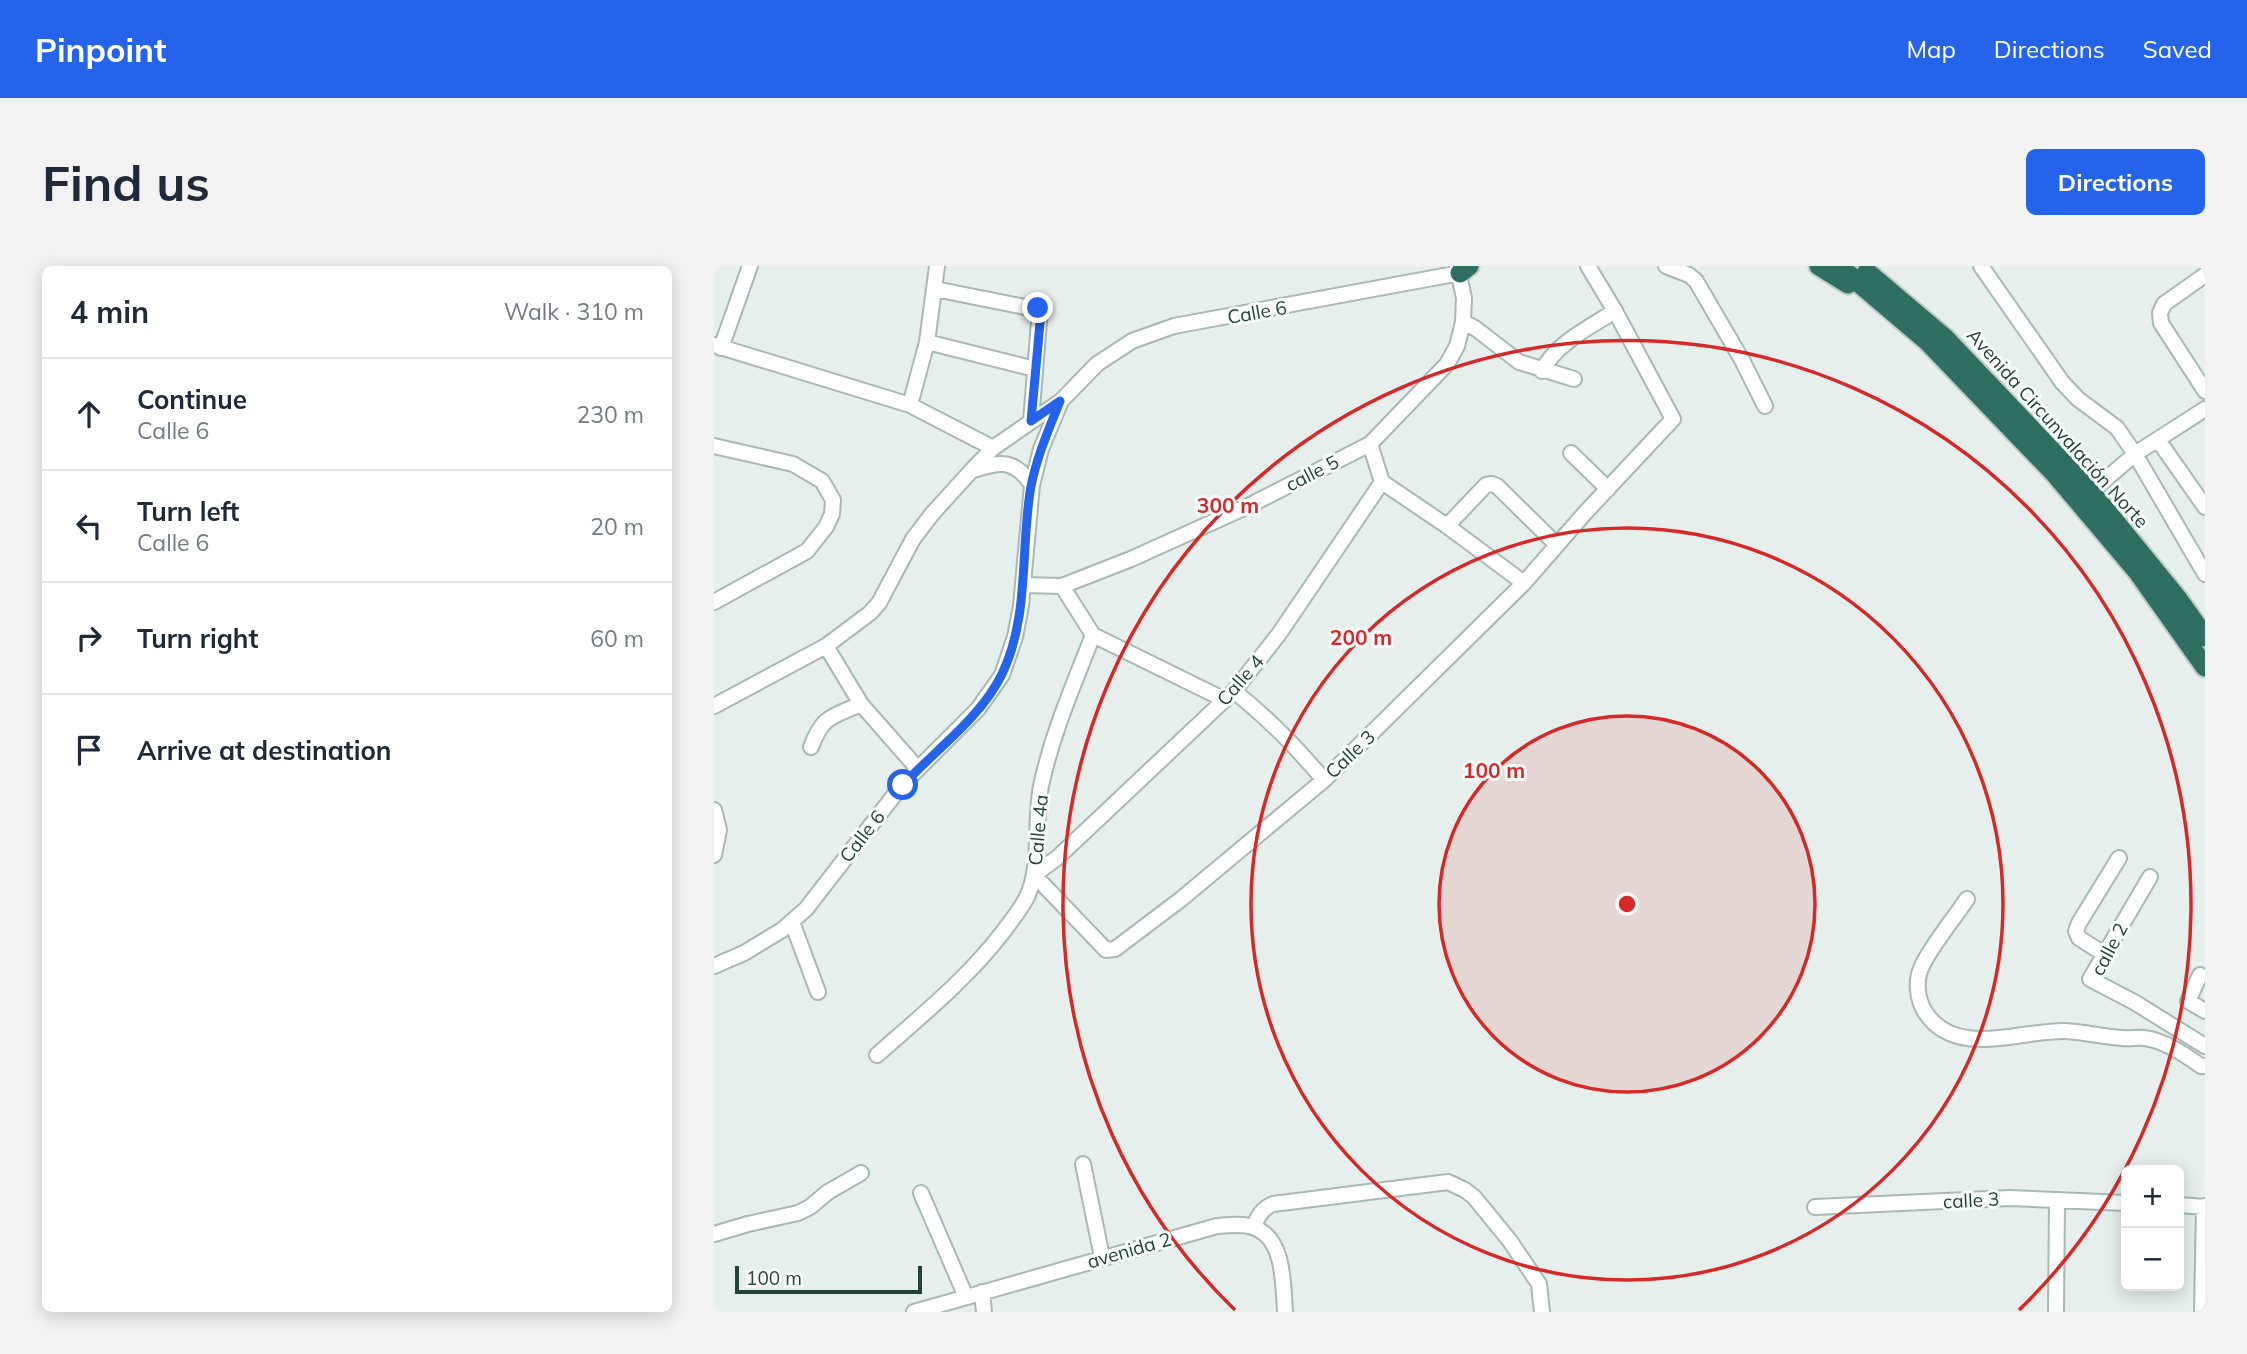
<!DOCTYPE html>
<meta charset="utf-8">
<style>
:root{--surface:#fff;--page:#f2f2f3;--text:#1f2937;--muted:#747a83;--line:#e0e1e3;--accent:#2563eb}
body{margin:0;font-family:Mulish,sans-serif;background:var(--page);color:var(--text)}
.controls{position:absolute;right:21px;bottom:21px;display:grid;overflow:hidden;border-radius:10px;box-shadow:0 4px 18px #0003}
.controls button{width:63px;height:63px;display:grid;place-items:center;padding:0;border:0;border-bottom:2px solid var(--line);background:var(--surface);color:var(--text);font:35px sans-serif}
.scale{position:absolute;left:21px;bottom:18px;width:187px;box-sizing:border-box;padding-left:7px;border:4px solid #24423a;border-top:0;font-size:19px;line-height:24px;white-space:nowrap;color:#24423a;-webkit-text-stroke:5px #f7fbf9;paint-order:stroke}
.stop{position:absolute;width:21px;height:21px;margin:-16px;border:5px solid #2563eb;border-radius:50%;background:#fff}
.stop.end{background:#2563eb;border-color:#fff;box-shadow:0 2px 7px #0008}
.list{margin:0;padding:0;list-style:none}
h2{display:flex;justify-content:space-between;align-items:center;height:91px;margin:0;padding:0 28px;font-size:30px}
h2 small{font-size:23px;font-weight:400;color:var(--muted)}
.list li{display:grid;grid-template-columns:46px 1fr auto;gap:21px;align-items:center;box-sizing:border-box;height:112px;padding:0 28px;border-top:2px solid var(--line)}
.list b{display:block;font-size:26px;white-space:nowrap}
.list p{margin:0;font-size:23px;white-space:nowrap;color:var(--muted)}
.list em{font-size:23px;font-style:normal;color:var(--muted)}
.icon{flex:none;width:38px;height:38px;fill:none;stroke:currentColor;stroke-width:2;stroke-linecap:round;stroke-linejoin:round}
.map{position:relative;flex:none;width:1491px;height:1046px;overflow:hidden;border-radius:10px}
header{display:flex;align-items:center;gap:42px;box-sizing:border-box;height:98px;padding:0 35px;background:var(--accent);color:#fff}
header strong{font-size:33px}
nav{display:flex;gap:38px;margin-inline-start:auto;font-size:24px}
.intro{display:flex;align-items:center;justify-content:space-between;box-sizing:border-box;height:168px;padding:0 42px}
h1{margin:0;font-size:49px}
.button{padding:18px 32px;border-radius:10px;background:var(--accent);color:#fff;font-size:24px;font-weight:700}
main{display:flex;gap:42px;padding:0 42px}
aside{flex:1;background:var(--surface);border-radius:10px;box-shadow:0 4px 18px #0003}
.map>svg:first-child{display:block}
</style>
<header>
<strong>Pinpoint</strong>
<nav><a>Map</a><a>Directions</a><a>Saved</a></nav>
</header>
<div class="intro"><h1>Find us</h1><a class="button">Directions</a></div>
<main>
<aside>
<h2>4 min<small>Walk · 310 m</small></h2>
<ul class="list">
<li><svg class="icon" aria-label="ahead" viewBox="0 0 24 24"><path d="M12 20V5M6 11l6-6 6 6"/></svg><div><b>Continue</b><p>Calle 6</p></div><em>230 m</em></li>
<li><svg class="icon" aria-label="left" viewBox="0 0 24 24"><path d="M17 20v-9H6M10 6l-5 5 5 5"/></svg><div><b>Turn left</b><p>Calle 6</p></div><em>20 m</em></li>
<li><svg class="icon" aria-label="right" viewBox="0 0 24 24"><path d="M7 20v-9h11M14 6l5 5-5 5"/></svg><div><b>Turn right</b></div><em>60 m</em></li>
<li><svg class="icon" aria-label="arrive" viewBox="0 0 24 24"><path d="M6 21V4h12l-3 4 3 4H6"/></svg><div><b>Arrive at destination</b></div></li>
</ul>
</aside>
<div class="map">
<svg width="1491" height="1046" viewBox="0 0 1491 1046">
<rect width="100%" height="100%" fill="#e6efeb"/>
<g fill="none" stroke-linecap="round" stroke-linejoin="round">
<defs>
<path id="minor" d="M952,0L975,9L982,15L1028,94L1051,140
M1267,0L1348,116L1364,133L1403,162L1421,188L1491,308
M1491,9L1450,38L1446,47L1447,57L1491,125
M221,23L326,44L317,155
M749,56L761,62L805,96L860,113
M213,76L321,103
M0,79L196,139L279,182
M7,82L36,0
M828,105C842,77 876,61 901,45
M196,139L213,76L223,0
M1444,174L1491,241
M656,178L668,216L565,368L520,425L343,592L320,609L392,684L401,683L466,634L610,514L810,317L733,260L668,216
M0,180L79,198L108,215L119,234L118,248L112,261L93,285L0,336
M857,187L894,223
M259,204C287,195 300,193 318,219
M1377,226L1421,188L1491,143
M733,260L772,219L778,218L783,220L843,279
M810,317L870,248L959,153L901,45L874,0
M309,319L348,320L417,293L532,241L656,178L733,98L743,80L749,56L750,32L743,0
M348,320L379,369L511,434
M112,380L147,438L204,503
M520,425C556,454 580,479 610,514
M0,440L112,380L156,347L165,337L199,273L218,248L258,204L279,182L347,135L383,98L418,75L460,60L746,7L753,3
M97,481C109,449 118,451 147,438
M0,544L5,564L0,589
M1436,611L1376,713L1420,736L1491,780
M1253,633C1239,654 1218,679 1208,700C1201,714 1203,733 1211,746C1241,793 1307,764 1351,765C1371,766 1390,771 1409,772C1416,773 1423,771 1430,772C1450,774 1471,789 1487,800H1491
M78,656L104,726
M1390,688L1365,672L1362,665L1365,657L1405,592
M0,700L30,687L68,664L92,643L189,518L264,443L288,409L301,371L307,340L318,219L327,183L347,135
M1486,709L1474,735L1491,745
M163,789C207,750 253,713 289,666C297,655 307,643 313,631C328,598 320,556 327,520C338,468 360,418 379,369
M369,898L388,991
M207,927L252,1031
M1465,939L1491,941
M1101,941L1296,932L1412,937
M540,961C543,951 549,942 559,938L734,916L751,924L760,931L796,975L825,1018L828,1046
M0,968L34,958L84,947L96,941L114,926L147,907
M268,1026L270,1046
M200,1046L503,960C515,959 530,957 541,962C571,973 569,1020 571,1046
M1342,1046L1343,934
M1488,1046L1490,940"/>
<path id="highway" d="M1105,0L1134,18
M1125,0L1213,75L1341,208L1423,305L1491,401
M1153,6L1231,72L1377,226L1464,333L1491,371
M746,7L755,0"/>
</defs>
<!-- minor casing -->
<use href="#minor" stroke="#a8b8b2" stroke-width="18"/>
<!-- highway casing -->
<use href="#highway" stroke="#c2cac8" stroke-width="23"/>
<!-- minor -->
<use href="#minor" stroke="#fff" stroke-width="14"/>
<!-- highway -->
<use href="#highway" stroke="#2f6f62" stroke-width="19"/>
</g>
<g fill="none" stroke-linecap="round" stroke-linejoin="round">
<!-- route -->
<path stroke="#2563eb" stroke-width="9" d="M189,519C222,483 266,453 288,408C316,350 306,282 317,220C323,190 335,163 346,135L317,155L327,46L324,42"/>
</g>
<!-- distance rings -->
<circle cx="913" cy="638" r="188" fill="#d62828" fill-opacity=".12"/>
<g fill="none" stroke="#d62828" stroke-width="3.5">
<circle cx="913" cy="638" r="188"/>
<circle cx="913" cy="638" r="376"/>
<path d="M521 1044A564 564 0 1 1 1305 1044"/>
</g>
<g text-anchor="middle" stroke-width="6" stroke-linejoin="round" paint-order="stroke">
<!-- street labels -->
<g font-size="19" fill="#24423a" stroke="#f7fbf9">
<text transform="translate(543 46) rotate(-10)" y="7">Calle 6</text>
<text transform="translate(1344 162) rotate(48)" y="7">Avenida Circunvalación Norte</text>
<text transform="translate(598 207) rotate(-27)" y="7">calle 5</text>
<text transform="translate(526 414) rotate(-49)" y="7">Calle 4</text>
<text transform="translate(636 488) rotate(-44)" y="7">Calle 3</text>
<text transform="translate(324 564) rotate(-85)" y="7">Calle 4a</text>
<text transform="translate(148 570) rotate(-52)" y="7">Calle 6</text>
<text transform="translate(1395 683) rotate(-62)" y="7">calle 2</text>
<text transform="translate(1257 934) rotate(-3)" y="7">calle 3</text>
<text transform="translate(415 984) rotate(-16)" y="7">avenida 2</text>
</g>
</g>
<circle cx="913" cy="638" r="10" fill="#d62828" stroke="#f7fbf9" stroke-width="3.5"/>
<g font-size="21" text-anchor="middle" font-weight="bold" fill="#d62828" stroke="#f7fbf9" stroke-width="6" stroke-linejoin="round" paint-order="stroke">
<text x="514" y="247">300 m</text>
<text x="647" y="379">200 m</text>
<text x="780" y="512">100 m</text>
</g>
</svg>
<div class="controls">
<button>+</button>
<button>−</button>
</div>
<div class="scale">100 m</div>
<div class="stop" style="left:189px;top:519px"></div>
<div class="stop end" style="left:324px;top:42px"></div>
</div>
</main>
